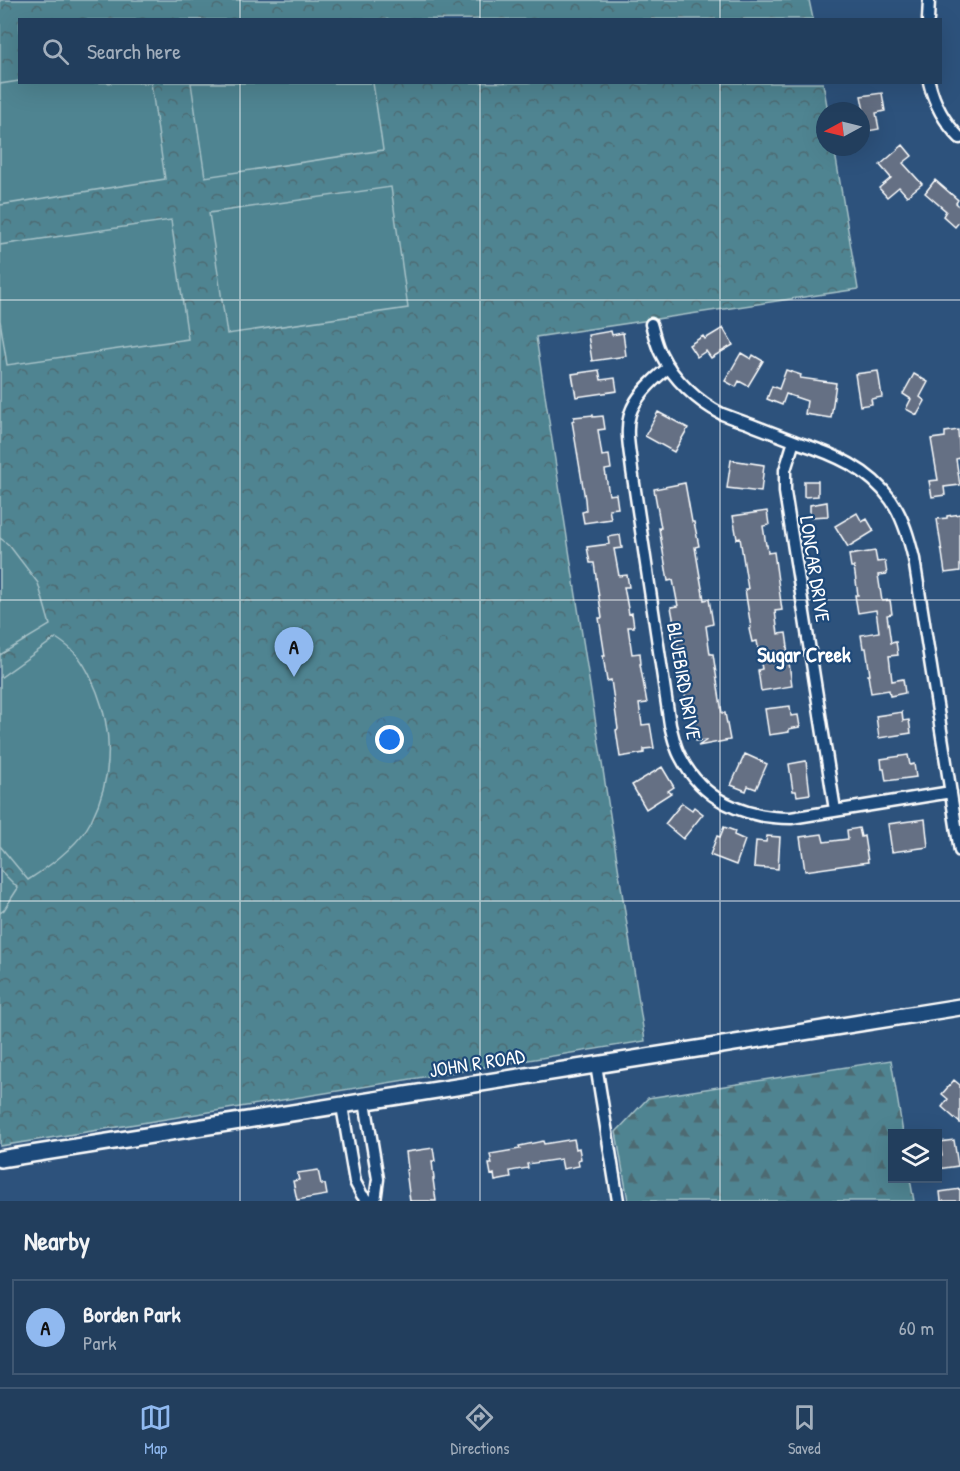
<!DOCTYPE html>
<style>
:root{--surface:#223e5d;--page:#2e4966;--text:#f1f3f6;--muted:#a2aebc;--line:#3f5772;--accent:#90b9f0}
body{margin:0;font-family:"Patrick Hand",sans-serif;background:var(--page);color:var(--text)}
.controls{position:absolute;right:18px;bottom:18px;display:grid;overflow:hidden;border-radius:0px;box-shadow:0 6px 24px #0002}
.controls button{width:54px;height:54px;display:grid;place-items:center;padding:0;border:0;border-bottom:2px solid var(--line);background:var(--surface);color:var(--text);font:30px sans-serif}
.compass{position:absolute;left:816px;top:102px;width:54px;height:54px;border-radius:50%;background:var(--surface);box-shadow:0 6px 24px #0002;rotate:263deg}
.you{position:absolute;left:390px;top:740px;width:21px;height:21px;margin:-15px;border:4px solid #fff;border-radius:50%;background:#1a73e8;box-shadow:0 0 0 9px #1a73e833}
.badge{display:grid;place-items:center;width:39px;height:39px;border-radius:50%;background:var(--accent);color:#111;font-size:20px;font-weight:700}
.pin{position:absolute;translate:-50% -50px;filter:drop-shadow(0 2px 3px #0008)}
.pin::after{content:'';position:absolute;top:32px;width:21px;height:18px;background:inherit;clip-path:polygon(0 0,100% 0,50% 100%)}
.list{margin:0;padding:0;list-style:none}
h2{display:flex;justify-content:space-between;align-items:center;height:78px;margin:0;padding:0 24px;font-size:26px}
h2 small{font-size:20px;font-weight:400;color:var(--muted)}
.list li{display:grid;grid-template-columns:39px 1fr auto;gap:18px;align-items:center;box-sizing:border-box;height:96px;margin:0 12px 12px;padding:0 12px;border:2px solid var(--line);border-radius:0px}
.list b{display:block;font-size:22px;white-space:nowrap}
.list p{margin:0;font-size:20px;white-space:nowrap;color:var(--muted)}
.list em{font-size:20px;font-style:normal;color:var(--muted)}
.icon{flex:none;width:33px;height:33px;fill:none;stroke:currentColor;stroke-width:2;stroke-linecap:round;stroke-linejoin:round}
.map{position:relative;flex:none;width:960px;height:1201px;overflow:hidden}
.search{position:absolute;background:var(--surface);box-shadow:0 6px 24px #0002;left:18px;right:18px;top:18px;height:66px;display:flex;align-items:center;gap:15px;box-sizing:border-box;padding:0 21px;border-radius:0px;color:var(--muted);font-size:22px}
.sheet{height:186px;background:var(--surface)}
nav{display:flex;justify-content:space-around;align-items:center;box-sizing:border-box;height:84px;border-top:2px solid var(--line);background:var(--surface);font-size:16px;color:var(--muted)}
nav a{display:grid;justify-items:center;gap:3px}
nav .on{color:var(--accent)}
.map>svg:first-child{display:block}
</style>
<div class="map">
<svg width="960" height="1201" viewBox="0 0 960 1201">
<defs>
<pattern id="forest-firs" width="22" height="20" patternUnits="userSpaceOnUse" patternTransform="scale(1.5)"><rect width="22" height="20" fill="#4f8491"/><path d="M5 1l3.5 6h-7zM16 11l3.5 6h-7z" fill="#4e6b72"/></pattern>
<pattern id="park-crowns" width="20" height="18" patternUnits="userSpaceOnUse" patternTransform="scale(1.5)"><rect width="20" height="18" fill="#4f8491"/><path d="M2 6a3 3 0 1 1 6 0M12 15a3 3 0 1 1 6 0" fill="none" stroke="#4e6b72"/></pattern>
</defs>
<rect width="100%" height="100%" fill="#2d527c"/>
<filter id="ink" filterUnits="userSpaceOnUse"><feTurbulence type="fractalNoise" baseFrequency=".0167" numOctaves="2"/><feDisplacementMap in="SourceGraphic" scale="12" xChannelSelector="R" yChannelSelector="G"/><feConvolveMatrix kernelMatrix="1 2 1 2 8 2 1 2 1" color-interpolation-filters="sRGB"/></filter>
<g filter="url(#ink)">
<!-- forest -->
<path fill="url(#forest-firs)" stroke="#a7c2c8" stroke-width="1.5" d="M891,1060L903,1133L892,1134V1178L910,1179L914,1201H628L616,1132L648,1098Z"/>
<!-- park -->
<path fill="url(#park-crowns)" stroke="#a7c2c8" stroke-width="1.5" d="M0,0H809L813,19L20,20V82L823,83L828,111H825V147H834L858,289L536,337L645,1041L0,1146Z"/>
<!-- garden -->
<path fill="#4f8491" stroke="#a7c2c8" stroke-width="1.5" d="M19,81L20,82L151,83L165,179L0,205V84Z
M191,83H373L383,150L205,177Z
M391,187L408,308L227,334L209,213Z
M171,220L188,339L7,365L0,320V245Z
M0,538L9,545L38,583L50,625L0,655Z
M56,638C62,642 69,647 74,652C85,663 91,678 97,692C114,736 112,779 91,821C79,845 50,866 28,880L0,846V678Z
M0,870L18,888L4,910L0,913Z"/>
<!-- building -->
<path fill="#657084" stroke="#fff" stroke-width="1.5" d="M882,93L885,111L876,113L879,129L868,131L861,96Z
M903,145L912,156L903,163L922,184L907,196L899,187L887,197L879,188L891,178L880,165Z
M935,180L958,200L956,203L960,207V221L955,227L943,216L946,211L925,193Z
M723,328L733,345L711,358L706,351L697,357L689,345L703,336L705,339Z
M611,331L612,335L623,333L626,356L592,361L588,335Z
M741,353L751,359L753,355L763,361L748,386L739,381L736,387L725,381Z
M599,370L601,380L615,378L617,391L576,397L572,374Z
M786,370L801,375L800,378L836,383L831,418L805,414L807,401L786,394L782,405L767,399L772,386L779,389Z
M878,371L882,397L871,399L872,404L860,406L855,374Z
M914,374L928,382L920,397L925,401L917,415L906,409L911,399L903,394Z
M658,412L688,428L674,452L645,436Z
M593,415V417L603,416L605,429L598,430L602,456L609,455L611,469L605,470L609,495L616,494L618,508L609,509L611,519L584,523L582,512L586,511L585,499L572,421L574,420V417Z
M958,430L960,458L956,459L960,485L944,487L945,495L932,497L929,481L938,480L931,439L945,437V432Z
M731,460L764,465L761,492L727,488Z
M804,481H818V496L804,497Z
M685,483L692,522H694L699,546L695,547L704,600L709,599L713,624L706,626L710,654H713L722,713H725L730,740L698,746L707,740L696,741L691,709L687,710L684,686L690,685L686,660L681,661L671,607L678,606L673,580L668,581L659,528H661L654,489Z
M827,502L828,516L810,517V505Z
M767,511L769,525L763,526L766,545H767L768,553L774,552L782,610L775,611L778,634L786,633L788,647H787L792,686L761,691L758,670L762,669L757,641L752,642L749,629L751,628L745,589H748L740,538L737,539L733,516Z
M857,513L862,522L867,519L874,531L848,547L835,526Z
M960,514V571L945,573L937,519L947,518V516Z
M620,535L622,548L614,549L619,576L627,575L629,587H624L629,614L632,613L634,627H628L632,654L640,653L641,664H640L647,703L639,704L642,725L650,724L654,748L644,749V753L620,757L616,730L618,729L611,680L607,681L603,656H605L599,618H602L594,563H590L587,547L609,544L608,537Z
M875,551L877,562L885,561L887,574L878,575L882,601L890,600L892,614L887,615L891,643L896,642L898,655L889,656L892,681L903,679L905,693L890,696L889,690L871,693L868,675H870L866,648H863L861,635L879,632L876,610L858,613L855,595H858L854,567H851L849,555Z
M790,706L791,716L798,715L800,727L789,729V732L769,735L765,709Z
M902,712L903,721L909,720L911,733L879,738L876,716Z
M745,754L767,764L756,789L748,786L746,791L731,785Z
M908,755L910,765L914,764L916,777L886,781L884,769H882L881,759Z
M806,761L810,794L797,796L796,791H793L789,764Z
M662,767L674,787L668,791L671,793L646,809L632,785Z
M682,803L692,810L694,807L703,814L683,839L665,824Z
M925,819L928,847L892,852L888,824Z
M724,827L735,831L734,835L745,840L736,865L710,855L717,836L720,837Z
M859,828L861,837L864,836L868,862L805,871L800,837L822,834L824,842L848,839L847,830Z
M767,836L780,837L778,869L754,867L756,841L766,842Z
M954,1080L960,1085V1123L942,1107L948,1099L942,1094Z
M574,1139L576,1149L579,1148L581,1159L578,1160L579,1166L563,1169L561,1159L527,1164L528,1168L510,1171L511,1178L495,1181L494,1174L491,1175L489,1164H492L490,1154L520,1149L519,1146L543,1141L544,1144Z
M954,1140L958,1166L938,1169V1156H942L940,1142Z
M433,1148L435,1161H432L434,1179H433L436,1201H410L406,1170L408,1169L406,1152Z
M318,1170L321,1184H325L327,1195L297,1200L293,1181L299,1180L297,1173Z
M960,1189V1201H941L940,1192Z"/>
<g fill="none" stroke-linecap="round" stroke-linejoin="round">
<defs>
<path id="street" d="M928,20L929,0
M929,82C934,103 945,123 960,138
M651,324C654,334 656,345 661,354C673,379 698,402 722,414C732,418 742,421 752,425C768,431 783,437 799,443C834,454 869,469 891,500C903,517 909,538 914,559L960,851
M669,367C654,379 636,395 630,414C625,431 630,452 632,470L670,725C673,736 675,747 680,756C702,800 744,818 791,818L951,792
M794,441L785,470V492L835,810
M596,1065L618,1201
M365,1102L378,1179L375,1201
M342,1106L355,1182L362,1195L368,1201"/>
<path id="secondary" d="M0,1159C320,1110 640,1058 960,1007"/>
</defs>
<!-- street casing -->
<use href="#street" stroke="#fff" stroke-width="15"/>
<!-- secondary casing -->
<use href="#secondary" stroke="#fff" stroke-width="20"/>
<!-- street -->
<use href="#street" stroke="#1f4a7a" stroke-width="10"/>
<!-- secondary -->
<use href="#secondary" stroke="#1f4a7a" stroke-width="15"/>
</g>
</g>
<!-- grid -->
<path fill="none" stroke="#fff" stroke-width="1.5" stroke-opacity="0.55" d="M240,0V20M480,0V20M720,0V20M240,82V1201M480,82V1201M720,82V1201M0,300H960M0,600H960M0,901H960"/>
<g text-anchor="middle" stroke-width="4.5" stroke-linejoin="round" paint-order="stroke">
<!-- street labels -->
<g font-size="20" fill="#fff" stroke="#1f4a7a">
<text transform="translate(815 569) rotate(81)" y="7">LONCAR DRIVE</text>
<text transform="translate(684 681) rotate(80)" y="7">BLUEBIRD DRIVE</text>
<text transform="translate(477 1063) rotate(-9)" y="7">JOHN R ROAD</text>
</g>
<!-- neighbourhood labels -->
<g font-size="21" font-weight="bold" fill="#fff" stroke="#1f4a7a">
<text x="804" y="662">Sugar Creek</text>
</g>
</g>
</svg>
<div class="controls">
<button><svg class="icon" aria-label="layers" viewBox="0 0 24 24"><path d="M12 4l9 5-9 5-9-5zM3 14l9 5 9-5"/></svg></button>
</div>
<svg class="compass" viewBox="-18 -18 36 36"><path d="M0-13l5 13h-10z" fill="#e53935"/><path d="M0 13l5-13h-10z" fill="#a2aebc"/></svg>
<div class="you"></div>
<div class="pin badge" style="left:294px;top:677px">A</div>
<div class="search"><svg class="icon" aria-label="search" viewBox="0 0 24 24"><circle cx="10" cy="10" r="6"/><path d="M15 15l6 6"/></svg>Search here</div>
</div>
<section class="sheet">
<h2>Nearby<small></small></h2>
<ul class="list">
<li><span class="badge">A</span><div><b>Borden Park</b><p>Park</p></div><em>60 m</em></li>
</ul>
</section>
<nav>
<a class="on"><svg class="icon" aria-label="map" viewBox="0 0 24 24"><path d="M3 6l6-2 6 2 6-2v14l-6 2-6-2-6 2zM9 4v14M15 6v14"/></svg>Map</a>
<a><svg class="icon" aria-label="directions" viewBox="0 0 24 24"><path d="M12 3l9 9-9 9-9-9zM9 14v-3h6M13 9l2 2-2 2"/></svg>Directions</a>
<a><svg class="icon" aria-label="saved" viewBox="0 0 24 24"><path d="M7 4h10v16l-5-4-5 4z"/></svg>Saved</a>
</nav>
